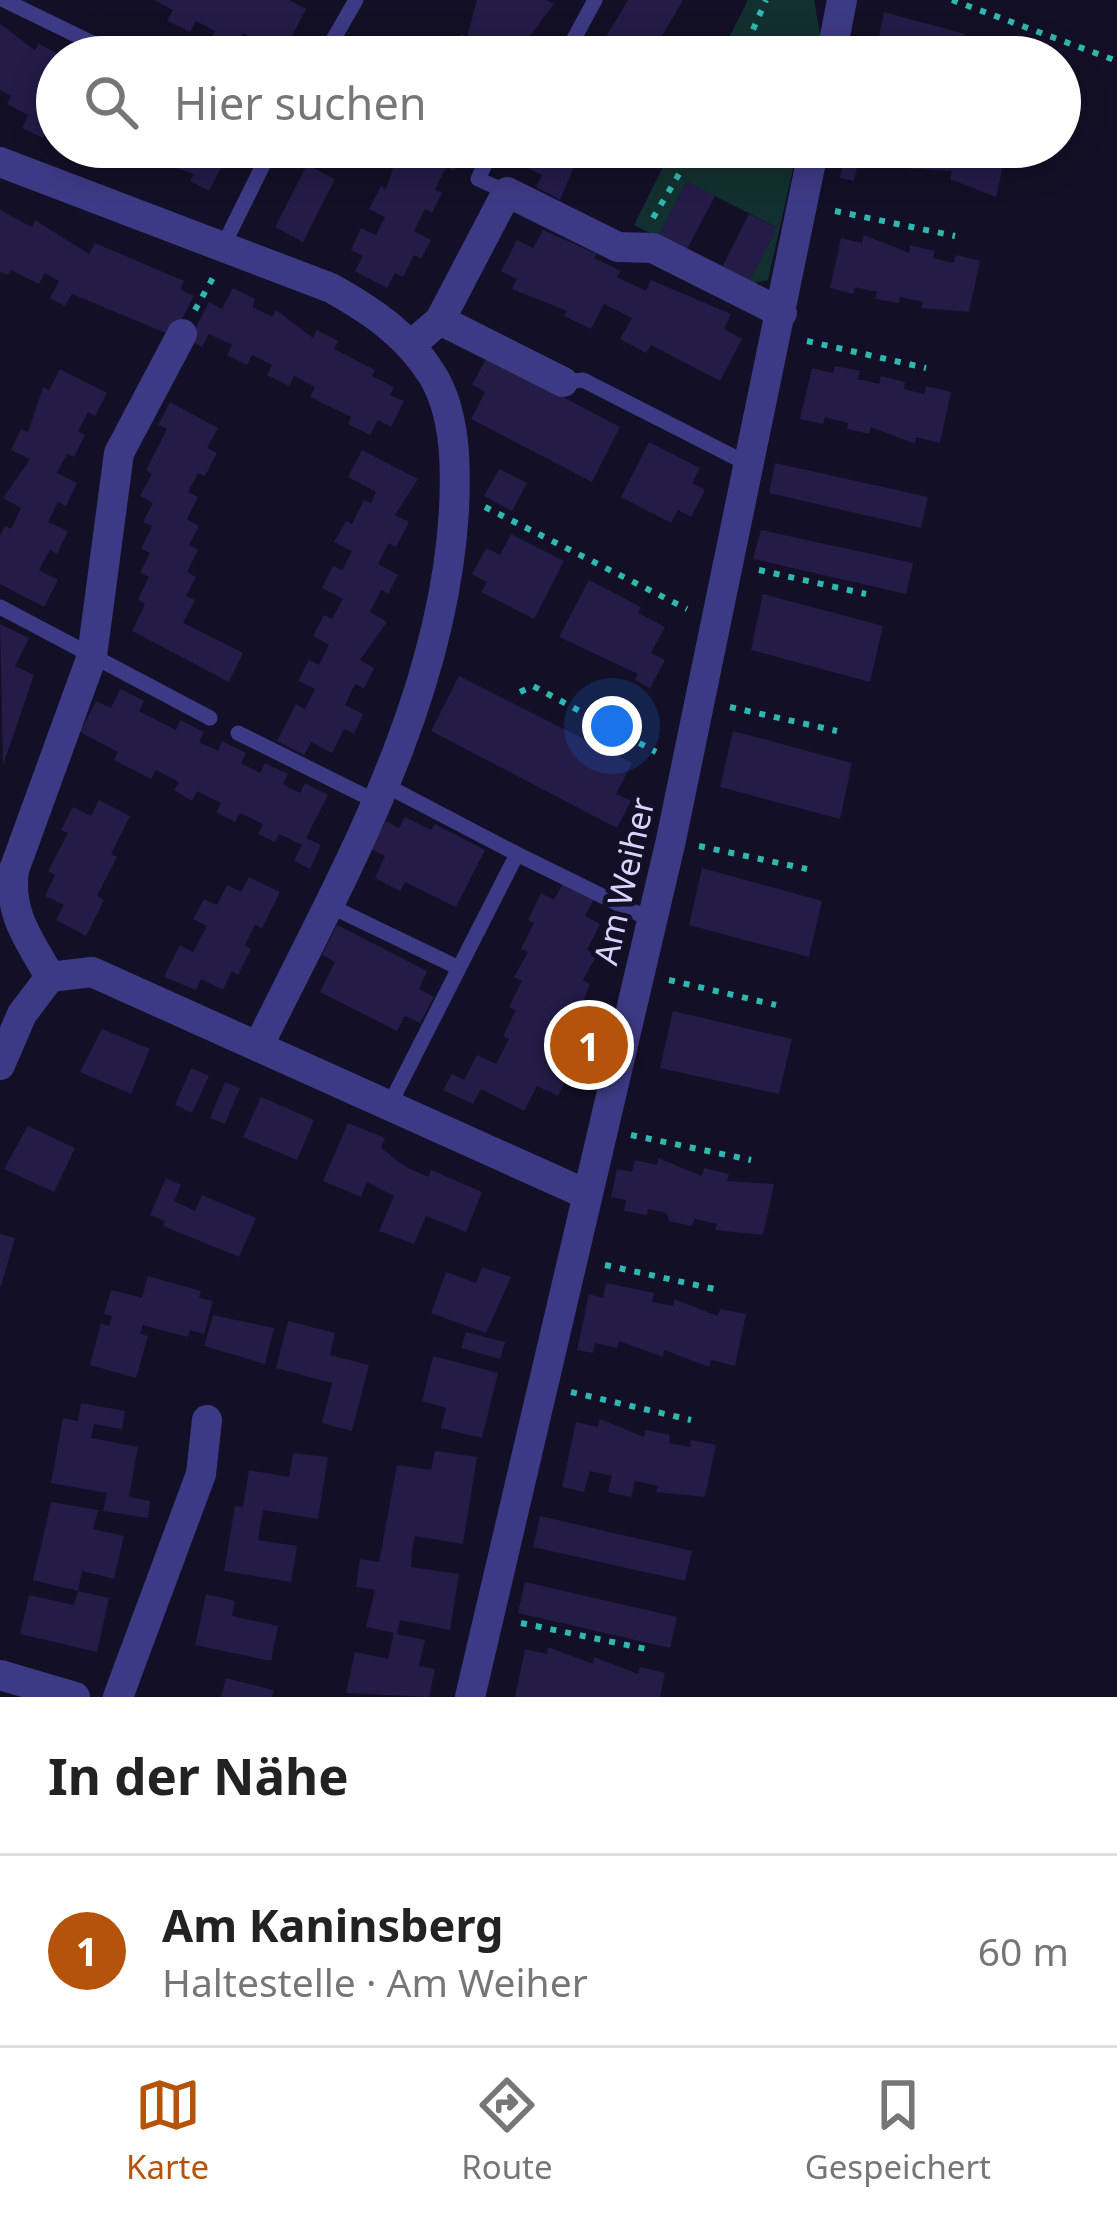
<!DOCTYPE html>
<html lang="de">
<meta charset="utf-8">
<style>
:root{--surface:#fff;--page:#f2f2f2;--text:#222;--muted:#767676;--line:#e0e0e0;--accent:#b45309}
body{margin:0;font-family:"Noto Sans",sans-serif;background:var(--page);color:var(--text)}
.you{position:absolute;left:612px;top:726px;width:42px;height:42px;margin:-30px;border:9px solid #fff;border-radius:50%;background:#1a73e8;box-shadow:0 0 0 18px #1a73e833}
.badge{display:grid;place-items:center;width:78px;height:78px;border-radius:50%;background:var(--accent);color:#fff;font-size:39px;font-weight:700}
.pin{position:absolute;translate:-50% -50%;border:6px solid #fff;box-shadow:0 3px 12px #0006}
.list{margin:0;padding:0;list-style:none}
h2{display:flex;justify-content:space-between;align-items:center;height:156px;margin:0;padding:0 48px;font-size:51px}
h2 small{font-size:39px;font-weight:400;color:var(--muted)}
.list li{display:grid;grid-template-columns:78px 1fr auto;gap:36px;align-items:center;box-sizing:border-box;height:192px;padding:0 48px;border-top:3px solid var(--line)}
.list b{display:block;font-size:45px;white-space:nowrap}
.list p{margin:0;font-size:39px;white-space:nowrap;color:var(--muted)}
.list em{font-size:39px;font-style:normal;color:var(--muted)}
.icon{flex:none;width:66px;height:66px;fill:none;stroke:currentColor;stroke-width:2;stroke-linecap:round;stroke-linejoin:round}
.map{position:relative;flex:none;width:1117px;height:1697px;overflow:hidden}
.search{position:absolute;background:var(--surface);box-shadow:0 6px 30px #0003;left:36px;right:36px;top:36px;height:132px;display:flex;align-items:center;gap:30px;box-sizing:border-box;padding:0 42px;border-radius:66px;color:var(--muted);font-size:45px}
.sheet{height:348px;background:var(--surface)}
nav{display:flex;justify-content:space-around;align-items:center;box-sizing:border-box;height:168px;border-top:3px solid var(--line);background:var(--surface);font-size:33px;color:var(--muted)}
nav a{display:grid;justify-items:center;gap:6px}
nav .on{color:var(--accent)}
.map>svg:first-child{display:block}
</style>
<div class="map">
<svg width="1117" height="1697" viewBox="0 0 1117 1697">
<rect width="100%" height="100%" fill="#130f26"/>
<!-- green -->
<path fill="#12302f" d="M748,0H814L821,39L817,57H719Z
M673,147H798L768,280L748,284L776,227L687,182L658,237L634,225Z"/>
<!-- building -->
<path fill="#241b47" d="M154,0H289L306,9L281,57H268L259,53L263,44L243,33L232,54L209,42L215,31L196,21L190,32L167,21L173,10Z
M477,0H546L554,4L514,57H459L451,53L461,34L467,37Z
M628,0H683L650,57H594Z
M884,12L965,34L960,57L875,55Z
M0,24L35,50L38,43L64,57H57V111L43,138L22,128L28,115L7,104L11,96L0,90Z
M142,147H232L209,191L190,181L194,174L147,159L151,151Z
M400,147L463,152L454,171L446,167L435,190L442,193L432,213L425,209L414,231L431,240L421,259L414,255L403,277L395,273L387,288L355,271L363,256L351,250L361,228L376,235L385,217L369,209L381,186L386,189Z
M527,147H582L560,200L536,187L542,175L518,163Z
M846,147H1007L996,197L950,179L952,171L905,168L906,161L883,156L882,162L859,158L854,181L840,178Z
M307,165L335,179L303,242L275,227Z
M687,182L715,196L686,251L658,237Z
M0,210L32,227L35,220L89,254L95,243L184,281L180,289L194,296L173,336L72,294L65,306L50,298L59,281L45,273L39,284L11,270L8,275L0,272Z
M749,214L777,228L748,284L721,269Z
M543,230L597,254L594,258L621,271L617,277L646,291L651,280L731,314L724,329L742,339L720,381L651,345L646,353L620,339L632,318L604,304L591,329L564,316L567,311L512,289L517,279L501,271L517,240L533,248Z
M864,235L909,253L910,245L935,251L933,258L954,263L956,255L980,261L969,312L921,308L923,302L900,297L899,303L875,299L877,292L855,287L853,294L830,288L841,238L862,243Z
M233,288L255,299L252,307L272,317L276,310L313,338L317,330L338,341L334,349L375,370L372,376L394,387L390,395L404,401L391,427L378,420L370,435L348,424L351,417L310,397L315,387L294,376L289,386L267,375L272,365L252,355L247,365L227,355L232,345L209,334L202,347L189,340L209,302L222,309Z
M487,357L620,427L592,482L471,419L485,392L472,385Z
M835,366L860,371L858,379L879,384L881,376L905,382L904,389L924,394L926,386L951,392L940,443L916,437L915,444L871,427L869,434L847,429L848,423L825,417L823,424L800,419L812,368L833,373Z
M60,369L107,393L95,416L88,412L78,431L85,435L74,457L67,454L57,473L77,483L66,506L58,502L48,522L68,531L57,554L50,550L39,570L58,580L44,607L0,584V535L5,526L11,529L21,508L3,498L30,459L11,450L21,429L28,432L43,387L49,390Z
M170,402L218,428L207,448L217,453L205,476L198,473L188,492L198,497L187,519L199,526L189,545L198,550L187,572L196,577L186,596L195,600L183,623L243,653L229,682L132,631L145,604L138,599L149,577L140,573L150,553L141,549L152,526L143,522L153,503L140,496L152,474L146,470L167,429L158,425Z
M649,442L700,468L692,483L705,490L691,517L678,510L671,523L621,497Z
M362,450L418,479L395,515L409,522L396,547L389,543L378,564L398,575L388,594L381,590L370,612L387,622L360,660L374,668L364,688L355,684L345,705L363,714L354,734L344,729L332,753L311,742L304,755L277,741L296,704L305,709L315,689L298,681L309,660L319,665L329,645L313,636L324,615L332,619L343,599L322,588L333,566L342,570L352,551L334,542L346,521L352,524L364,500L371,503L376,492L348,477Z
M775,463L928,497L921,528L769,493Z
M499,469L527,483L512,511L484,496Z
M761,530L913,563L906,594L753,559Z
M511,534L564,561L534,619L481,592L487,582L472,574L486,548L500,555Z
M589,580L641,607L638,613L665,627L651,653L665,660L650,688L635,680L638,674L559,637Z
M763,594L883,626L870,682L751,650Z
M0,624L29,638L15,666L34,675L3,765Z
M459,676L632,763L616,794L631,801L617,828L431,731Z
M120,689L144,701L139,711L176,730L180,720L204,732L199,742L218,751L222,741L246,753L241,763L260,773L265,763L288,774L283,784L300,793L305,783L328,795L306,838L321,845L310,869L294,861L302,845L279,834L275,842L258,834L263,824L240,813L235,822L216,812L221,803L197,791L192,801L174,790L179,782L156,770L151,779L114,760L118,752L80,732L96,701L111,708Z
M733,731L852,763L840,819L720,787Z
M99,800L130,816L111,854L117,857L97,896L104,900L86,936L56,920L64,905L45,896L55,875L48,871L68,833L61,830L73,807L91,816Z
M405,817L431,830L435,824L485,850L456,907L405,882L400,891L375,878L385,856L371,849L386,821L399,828Z
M702,868L822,901L809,957L689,925Z
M249,877L280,892L262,928L255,925L245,945L251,949L238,975L232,971L223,990L201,979L196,990L164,977L180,945L193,952L207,926L193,919L204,899L217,905L227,885L241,892Z
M563,883L594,899L585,916L600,924L587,950L597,955L583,980L590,984L569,1038L577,1042L564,1068L570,1071L558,1096L537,1086L524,1111L481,1089L473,1104L443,1090L452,1074L464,1080L477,1055L496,1064L509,1039L503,1036L516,1010L509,1007L522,981L514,977L528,952L521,949L534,923L528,920L541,893L554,900Z
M337,925L427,971L419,989L434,997L420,1023L405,1016L397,1031L320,992L335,962L322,955Z
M673,1011L792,1039L779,1094L660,1068Z
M102,1029L150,1049L131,1094L80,1072Z
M191,1068L209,1076L192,1113L175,1105Z
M225,1082L240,1088L225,1124L210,1118Z
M261,1097L314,1120L297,1160L243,1137Z
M348,1123L385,1138L381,1148L406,1167L428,1177L431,1170L482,1192L466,1232L426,1216L414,1244L379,1231L394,1196L367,1182L361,1197L323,1181Z
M28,1126L75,1148L54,1192L4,1169Z
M658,1158L702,1176L704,1168L729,1174L727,1181L774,1184L763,1235L715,1230L717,1224L694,1219L692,1226L669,1221L667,1213L648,1209L647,1215L624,1211L626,1200L611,1197L617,1169L632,1172L635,1160L657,1165Z
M166,1178L181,1185L174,1201L195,1211L202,1195L256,1218L239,1257L163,1226L165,1221L150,1215Z
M0,1234L15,1238L1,1286H0Z
M482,1267L511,1277L486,1333L431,1313L446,1272L476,1283Z
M148,1276L201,1291L199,1298L213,1301L204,1334L190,1330L188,1337L143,1325L140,1334L148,1336L136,1378L90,1365L101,1323L109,1326L112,1316L104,1314L111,1290L142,1298Z
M606,1283L654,1293L652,1302L673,1306L674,1299L718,1316L720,1309L746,1314L735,1366L711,1360L709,1367L664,1350L663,1357L619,1341L617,1348L595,1343L593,1353L577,1350L589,1294L603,1298Z
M213,1315L274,1328L265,1364L204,1346Z
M288,1321L335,1333L330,1355L369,1365L352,1431L322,1423L332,1383L276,1368Z
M466,1332L505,1342L500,1359L461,1348Z
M433,1356L498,1373L482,1438L441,1428L446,1408L422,1401Z
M81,1403L125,1411L122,1429L94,1424L91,1438L138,1447L129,1497L150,1501L148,1518L103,1511L107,1493L51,1483L63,1418L78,1421Z
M600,1419L644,1437L645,1430L670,1435L669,1443L690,1447L691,1440L716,1445L705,1497L656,1492L658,1486L635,1481L631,1497L608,1492L612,1476L590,1471L584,1492L562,1487L576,1422L598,1427Z
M435,1451L477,1457L463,1544L415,1536L412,1551L411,1567L459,1574L450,1630L400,1620L397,1634L425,1640L419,1666L435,1669L429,1697L346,1693L355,1652L388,1659L394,1633L366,1627L375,1590L356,1587L360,1559L379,1562L397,1465L431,1470Z
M293,1453L328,1457L318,1519L263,1510L258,1540L297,1546L291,1582L224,1571L235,1506L243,1507L249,1470L289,1477Z
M51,1502L98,1510L93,1529L124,1536L114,1579L82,1571L78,1591L33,1580Z
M540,1516L692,1551L685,1581L533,1547Z
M525,1582L677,1617L670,1648L518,1613Z
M78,1591L109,1598L97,1652L20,1634L29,1595L74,1605Z
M206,1594L235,1601L232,1616L278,1626L271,1661L195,1645Z
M548,1647L593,1664L594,1657L638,1674L640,1667L665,1673L660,1697H515L525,1649L547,1654Z
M226,1678L274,1690L272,1697H221Z"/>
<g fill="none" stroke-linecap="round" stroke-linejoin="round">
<!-- path -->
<path stroke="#2fb8b0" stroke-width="6" stroke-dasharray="6 9" stroke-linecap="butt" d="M952,0L1117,61
M741,57L766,0
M835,211L955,236
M653,218L695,147
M195,310L215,274
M807,341L926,368
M485,507L687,609
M759,570L866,594
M520,692L533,686L656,752
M730,707L837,731
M699,846L807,869
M669,980L776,1005
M631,1135L751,1160
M605,1265L719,1290
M571,1392L691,1420
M521,1623L646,1649"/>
<!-- service -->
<path stroke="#3d3a85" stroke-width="15" d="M4,0L121,57
M323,57L356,0
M564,57L595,0
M493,147L478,179L507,192
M223,246L272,147
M563,382L583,380L750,465
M0,607L210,718
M238,733L377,802
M517,854L651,920
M328,905L459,968L517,854L385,785
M390,1104L459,968"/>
<!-- minor -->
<path stroke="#3d3a85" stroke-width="30" d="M831,57L842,0
M0,162L331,288C372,311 408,335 433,376C456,415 456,466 454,510C443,703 343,874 259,1045
M440,320L563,382
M411,345L440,320L507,192L618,247L653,248L782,313
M50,977C29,939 8,914 14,870L92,656L119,453L182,334
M0,1065L22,1014L50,977L92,972L586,1194
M0,1675L75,1697
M118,1697L201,1474L207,1420
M470,1697L671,840L814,147"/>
</g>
<g text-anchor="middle" stroke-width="10" stroke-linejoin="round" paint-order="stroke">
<!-- street labels -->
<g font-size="33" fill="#d9d4ff" stroke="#130f26">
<text transform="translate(624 881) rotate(-77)" y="12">Am Weiher</text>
</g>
</g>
</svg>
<div class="you"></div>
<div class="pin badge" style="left:589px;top:1045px">1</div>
<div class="search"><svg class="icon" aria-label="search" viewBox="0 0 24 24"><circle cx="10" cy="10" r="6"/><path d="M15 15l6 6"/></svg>Hier suchen</div>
</div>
<section class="sheet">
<h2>In der Nähe<small></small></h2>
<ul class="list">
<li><span class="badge">1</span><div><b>Am Kaninsberg</b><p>Haltestelle · Am Weiher</p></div><em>60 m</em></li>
</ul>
</section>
<nav>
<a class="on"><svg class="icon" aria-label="map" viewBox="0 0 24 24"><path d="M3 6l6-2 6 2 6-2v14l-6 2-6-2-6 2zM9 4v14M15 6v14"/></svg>Karte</a>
<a><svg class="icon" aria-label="directions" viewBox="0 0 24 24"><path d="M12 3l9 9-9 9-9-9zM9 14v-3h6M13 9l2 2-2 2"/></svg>Route</a>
<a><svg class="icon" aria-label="saved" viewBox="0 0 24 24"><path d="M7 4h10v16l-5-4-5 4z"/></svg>Gespeichert</a>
</nav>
